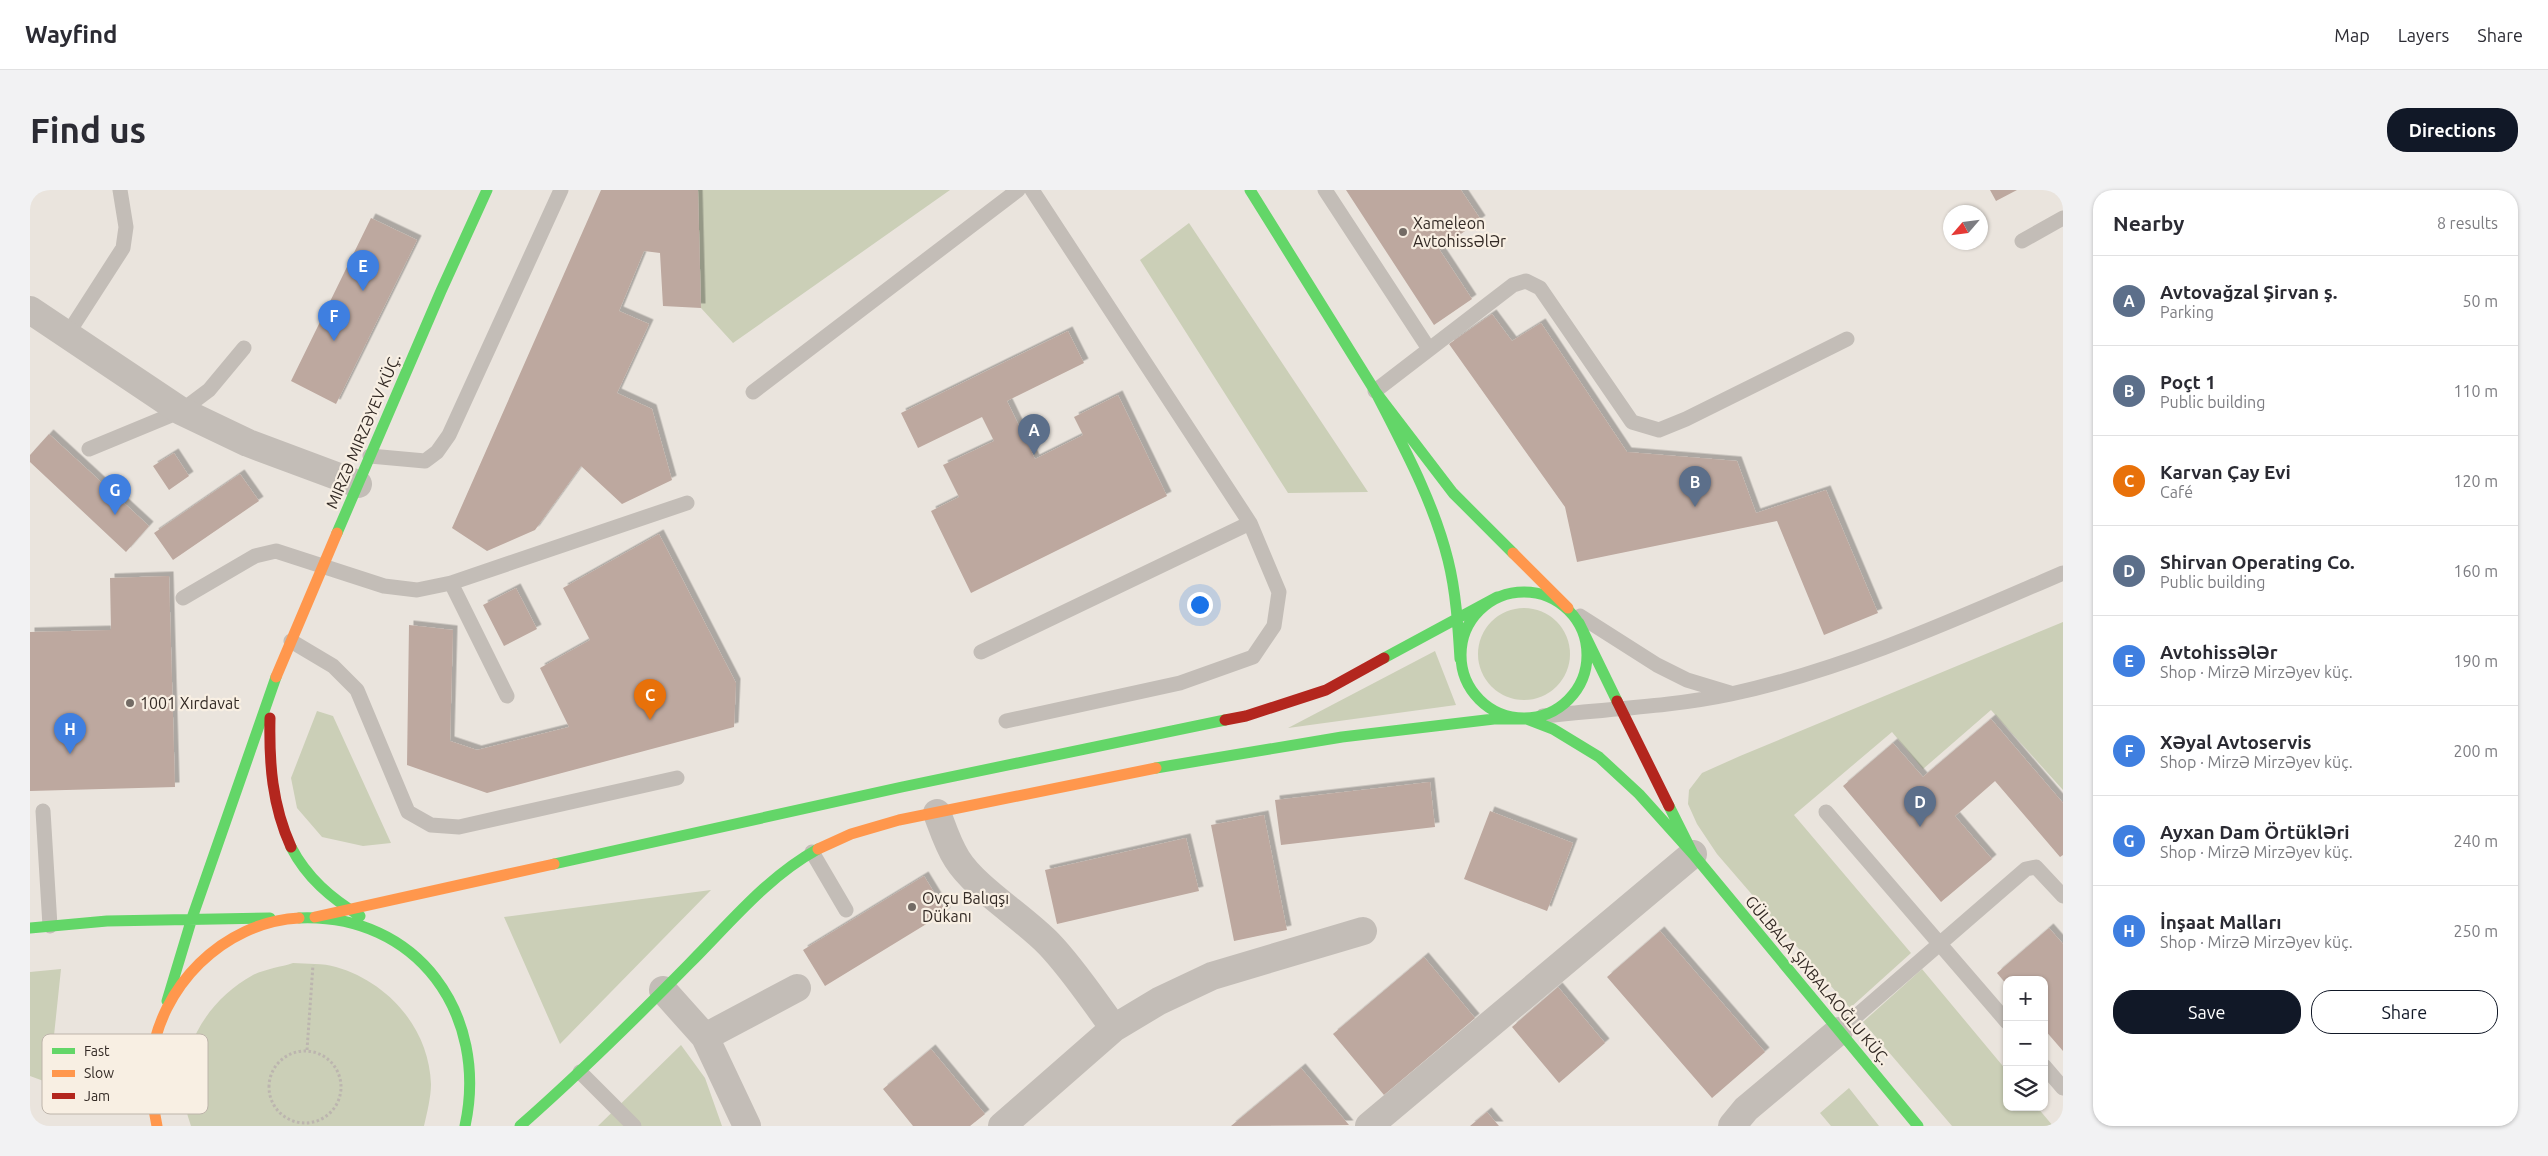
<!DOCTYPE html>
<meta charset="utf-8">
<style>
:root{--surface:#fff;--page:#f2f2f3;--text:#2b2b33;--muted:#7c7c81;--line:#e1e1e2;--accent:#111827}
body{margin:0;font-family:Ubuntu,sans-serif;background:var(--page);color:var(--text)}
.controls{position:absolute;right:15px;bottom:15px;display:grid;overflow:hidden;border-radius:10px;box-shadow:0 1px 4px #0004}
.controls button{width:45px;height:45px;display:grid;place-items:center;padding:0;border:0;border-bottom:1px solid var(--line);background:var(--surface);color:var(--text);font:25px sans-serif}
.compass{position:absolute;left:1913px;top:15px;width:45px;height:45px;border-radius:50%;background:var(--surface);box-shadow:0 1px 4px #0004;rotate:242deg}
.you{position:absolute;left:1169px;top:414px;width:18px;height:18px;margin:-12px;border:4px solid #fff;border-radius:50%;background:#1a73e8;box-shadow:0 0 0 8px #1a73e833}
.badge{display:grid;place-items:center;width:32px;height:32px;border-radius:50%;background:var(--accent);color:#fff;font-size:16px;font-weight:700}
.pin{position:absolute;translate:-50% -41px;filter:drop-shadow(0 1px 2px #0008)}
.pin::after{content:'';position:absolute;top:26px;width:18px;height:15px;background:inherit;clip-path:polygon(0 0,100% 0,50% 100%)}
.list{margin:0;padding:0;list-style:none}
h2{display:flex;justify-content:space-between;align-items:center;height:65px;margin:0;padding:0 20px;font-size:21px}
h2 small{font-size:16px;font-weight:400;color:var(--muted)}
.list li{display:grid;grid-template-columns:32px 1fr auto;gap:15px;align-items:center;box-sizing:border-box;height:90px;padding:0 20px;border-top:1px solid var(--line)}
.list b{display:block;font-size:19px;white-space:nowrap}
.list p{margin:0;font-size:16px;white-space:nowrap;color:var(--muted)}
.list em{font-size:16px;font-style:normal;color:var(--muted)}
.actions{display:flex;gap:10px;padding:15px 20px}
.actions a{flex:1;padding:11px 0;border:1px solid var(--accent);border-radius:20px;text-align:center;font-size:18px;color:var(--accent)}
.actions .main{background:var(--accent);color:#fff}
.icon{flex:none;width:28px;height:28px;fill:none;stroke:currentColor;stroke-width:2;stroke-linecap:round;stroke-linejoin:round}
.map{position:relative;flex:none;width:2033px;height:936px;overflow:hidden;border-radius:20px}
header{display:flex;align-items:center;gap:30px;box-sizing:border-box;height:70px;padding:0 25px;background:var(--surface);border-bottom:1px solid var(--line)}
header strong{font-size:24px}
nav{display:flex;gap:28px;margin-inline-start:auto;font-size:18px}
.intro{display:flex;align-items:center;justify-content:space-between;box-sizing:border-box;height:120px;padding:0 30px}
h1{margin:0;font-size:35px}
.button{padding:12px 22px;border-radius:20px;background:var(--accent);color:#fff;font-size:18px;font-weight:700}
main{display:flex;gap:30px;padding:0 30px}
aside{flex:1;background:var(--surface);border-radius:20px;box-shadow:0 1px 4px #0004}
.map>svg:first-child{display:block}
</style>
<header>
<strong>Wayfind</strong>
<nav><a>Map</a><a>Layers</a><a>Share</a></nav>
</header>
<div class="intro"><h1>Find us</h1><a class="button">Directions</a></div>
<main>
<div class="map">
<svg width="2033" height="936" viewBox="0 0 2033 936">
<defs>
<filter id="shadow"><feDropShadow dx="4.5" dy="-4.5" stdDeviation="0" flood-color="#0004"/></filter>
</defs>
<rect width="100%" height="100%" fill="#eae4dd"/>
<!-- green -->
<path fill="#cbcfb7" d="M668,0H920L703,153L671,118Z
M1159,33L1338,302L1258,303L1110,70Z
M1448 464a46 46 0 1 1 92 0a46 46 0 1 1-92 0Z
M2033,432V600L1961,520L1893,579L1862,542L1764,625L1881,763L1820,818L1687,664L1667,634L1658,614L1659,600L1672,583L1710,566Z
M1405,461L1426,515L1258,538Z
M287,521L303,526L361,653L333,656L292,647L267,618L261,588Z
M681,700L530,854L474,727Z
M263,773C277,774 293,773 306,777C358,792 399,838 401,894C401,907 397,923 394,936H161C139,876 169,815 223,785C235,779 251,777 263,773Z
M31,779L19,893L0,886V782Z
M1892,779L1977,881V917H2007L2023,936H1922L1833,832Z
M651,855L675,888L692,936H568Z
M1819,898L1849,936H1801L1790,923Z"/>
<!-- building -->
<path fill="#bda89f" filter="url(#shadow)" d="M571,0H668L671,118L633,116L630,63L614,61L589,121L619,134L587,203L622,219L642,290L592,314L551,276L505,340L457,361L422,338Z
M1316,0H1431L1451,30L1409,59L1442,109L1404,135Z
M1960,0H1987L1966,11Z
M341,28L387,50L306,214L261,191Z
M1462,124L1482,151L1511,133L1597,262L1707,271L1726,323L1796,300L1848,423L1794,445L1747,331L1547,372L1535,317L1419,154Z
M1038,141L1054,173L977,211L1005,269L1053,245L1044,227L1088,205L1137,306L941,403L901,321L929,307L913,275L964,251L952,227L888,258L871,223Z
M19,244L119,336L96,362L0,272V265Z
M144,263L159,286L139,300L123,276Z
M210,284L229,311L143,370L124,343Z
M629,344L706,493L704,537L457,603L377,575L379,435L423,440L420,551L447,560L539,537L510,478L560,450L533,398Z
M139,386L145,597L0,601V442L81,440L80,388Z
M486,398L507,439L474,456L453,415Z
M1961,529L2033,613V665L2030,667L1965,591L1925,626L1962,669L1911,712L1813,596L1863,553L1893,587Z
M1400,592L1405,637L1251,655L1245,610Z
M1460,621L1543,653L1517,721L1434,689Z
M1234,625L1257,740L1204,751L1181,635Z
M1156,648L1169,701L1027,734L1015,680Z
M894,686L916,722L795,796L773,760Z
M2019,738L2033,754V861L2014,839V790H1977V795L1967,783Z
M1630,741L1735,862L1682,908L1577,787Z
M1394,767L1445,828L1354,905L1303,844Z
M1528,797L1575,853L1529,893L1482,837Z
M901,859L955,924L940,936H883L853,899Z
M1271,878L1319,935L1201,936Z
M1457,922L1469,936H1440Z"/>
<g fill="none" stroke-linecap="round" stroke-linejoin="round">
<!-- path -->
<path stroke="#bcb5af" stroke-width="3" stroke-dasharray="2.5 2.5" stroke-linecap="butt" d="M277,860L283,775
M239 897a36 36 0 1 1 72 0a36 36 0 1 1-72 0Z"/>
<!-- lane -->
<path stroke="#c3bdb7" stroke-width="15" d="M1295,0L1399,159
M1992,51L2033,28
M37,145L93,58L96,37L90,0
M1345,201L1483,95L1496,91L1510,98L1602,232L1629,240L1656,229L1817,149
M723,202L988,0
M59,259L151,221L179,200L214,158
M340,266L395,271L407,262L419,245L531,0
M421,393L477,506
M153,408L225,366L246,361L354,396L387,400L421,393L657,313
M1550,426L1627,475L1657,490L1700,503
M261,451L303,476L327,500L378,622L401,635L429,637L647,588
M951,462L1220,333
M1513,526C1576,519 1640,517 1701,504C1817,479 1926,429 2033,383
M976,531L1150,493L1223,467L1244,436L1249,402L1220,333L1002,0
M13,621L20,736
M1796,622L1977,832
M782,662L816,720
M1809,841L1996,679L2006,677L2033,706
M2014,876L2033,898
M550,882L604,936"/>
<!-- street -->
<path stroke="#c3bdb7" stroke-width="28" d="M0,120L151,221L218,253L328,294
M907,623C913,639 918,655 927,669C945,698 993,727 1019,754C1043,779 1063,810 1084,838
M633,800L675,847L717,936
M675,847L767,798
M972,936L1084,838L1129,811L1182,786L1333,741
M1339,936L1663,664
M1702,936L1716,919L1809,841"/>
<!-- fast -->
<path stroke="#63d668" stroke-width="11" d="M1220,0L1345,201
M307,343L411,101L457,0
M1431 465a63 63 0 1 1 126 0a63 63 0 1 1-126 0Z
M1549,433L1587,511
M1354,468L1467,407
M1430,469C1428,436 1426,402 1418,370C1403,310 1373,256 1345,201L1423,303L1483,363
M1126,578L1312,547L1464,529H1497L1523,539L1569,567L1609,604L1663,664L1639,616
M261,657C277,688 301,708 330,726
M1663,664L1888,936
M524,674L872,597L1195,530
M269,728C388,723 459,825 435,936
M0,738L77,731L240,728
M137,811L162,728L246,487
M0,935L2,936
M490,936C549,884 605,829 660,773C700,733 737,687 788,659"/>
<!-- slow -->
<path stroke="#ff974d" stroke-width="11" d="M1483,363L1538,418
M246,487L307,343
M788,659L821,644L869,630L1126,578
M285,727L524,674
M127,936C123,915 119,894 121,872C129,797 193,732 269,728"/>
<!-- jam -->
<path stroke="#b3261e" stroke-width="11" d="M1587,511L1639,616
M240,528C239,573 242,615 261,657
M1195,530L1216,526L1296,500L1354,468"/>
</g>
<!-- markers -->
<g fill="#736b65" stroke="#f8efe3" stroke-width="2">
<circle cx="1373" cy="42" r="5"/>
<circle cx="100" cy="513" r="5"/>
<circle cx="882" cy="717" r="5"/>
</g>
<g text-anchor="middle" stroke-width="4.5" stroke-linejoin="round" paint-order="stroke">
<!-- poi labels -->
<g font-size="16" fill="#332a25" stroke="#f8efe3" text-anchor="start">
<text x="1383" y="39">Xameleon<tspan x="1383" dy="18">Avtohissələr</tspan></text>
<text x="110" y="519">1001 Xırdavat</text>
<text x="892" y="714">Ovçu Balıqşı<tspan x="892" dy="18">Dükanı</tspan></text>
</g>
<!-- street labels -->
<g font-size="16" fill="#332a25" stroke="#f8efe3">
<text transform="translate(333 241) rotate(-67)" y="6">MIRZƏ MIRZƏYEV KÜÇ.</text>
<text transform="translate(1788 790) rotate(50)" y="6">GÜLBALA ŞIXBALAOĞLU KÜÇ.</text>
</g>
</g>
<!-- legend -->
<rect x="12" y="844" width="166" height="80" rx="8" fill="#f8efe3" stroke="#bdb4aa" stroke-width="1"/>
<rect x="22" y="858" width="23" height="6" fill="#63d668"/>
<rect x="22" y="880" width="23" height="7" fill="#ff974d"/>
<rect x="22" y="903" width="23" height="6" fill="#b3261e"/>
<g font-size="14" fill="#332a25">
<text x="54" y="866">Fast</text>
<text x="54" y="888">Slow</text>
<text x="54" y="911">Jam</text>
</g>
</svg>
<div class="controls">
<button>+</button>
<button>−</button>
<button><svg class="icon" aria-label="layers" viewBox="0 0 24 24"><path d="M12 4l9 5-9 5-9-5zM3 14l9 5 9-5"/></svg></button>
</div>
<svg class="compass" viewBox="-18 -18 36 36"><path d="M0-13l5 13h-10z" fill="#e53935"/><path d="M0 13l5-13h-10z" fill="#7c7c81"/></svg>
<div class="you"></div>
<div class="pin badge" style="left:1004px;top:265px;background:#5c6f8a">A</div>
<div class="pin badge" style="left:1665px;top:317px;background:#5c6f8a">B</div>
<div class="pin badge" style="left:620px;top:530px;background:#e8710a">C</div>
<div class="pin badge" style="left:1890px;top:637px;background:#5c6f8a">D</div>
<div class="pin badge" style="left:333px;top:101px;background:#3f7fe0">E</div>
<div class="pin badge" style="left:304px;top:151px;background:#3f7fe0">F</div>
<div class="pin badge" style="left:85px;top:325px;background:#3f7fe0">G</div>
<div class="pin badge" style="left:40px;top:564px;background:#3f7fe0">H</div>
</div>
<aside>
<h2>Nearby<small>8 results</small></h2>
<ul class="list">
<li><span class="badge" style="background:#5c6f8a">A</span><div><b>Avtovağzal Şirvan ş.</b><p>Parking</p></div><em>50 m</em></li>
<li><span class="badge" style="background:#5c6f8a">B</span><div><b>Poçt 1</b><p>Public building</p></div><em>110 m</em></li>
<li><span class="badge" style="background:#e8710a">C</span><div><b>Karvan Çay Evi</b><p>Café</p></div><em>120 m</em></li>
<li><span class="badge" style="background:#5c6f8a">D</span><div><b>Shirvan Operating Co.</b><p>Public building</p></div><em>160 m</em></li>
<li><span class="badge" style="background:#3f7fe0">E</span><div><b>Avtohissələr</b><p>Shop · Mirzə Mirzəyev küç.</p></div><em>190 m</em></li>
<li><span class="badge" style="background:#3f7fe0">F</span><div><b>Xəyal Avtoservis</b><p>Shop · Mirzə Mirzəyev küç.</p></div><em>200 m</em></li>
<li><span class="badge" style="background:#3f7fe0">G</span><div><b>Ayxan Dam Örtükləri</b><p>Shop · Mirzə Mirzəyev küç.</p></div><em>240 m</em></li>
<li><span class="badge" style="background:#3f7fe0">H</span><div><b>İnşaat Malları</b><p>Shop · Mirzə Mirzəyev küç.</p></div><em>250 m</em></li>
</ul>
<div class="actions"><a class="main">Save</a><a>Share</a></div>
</aside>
</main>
